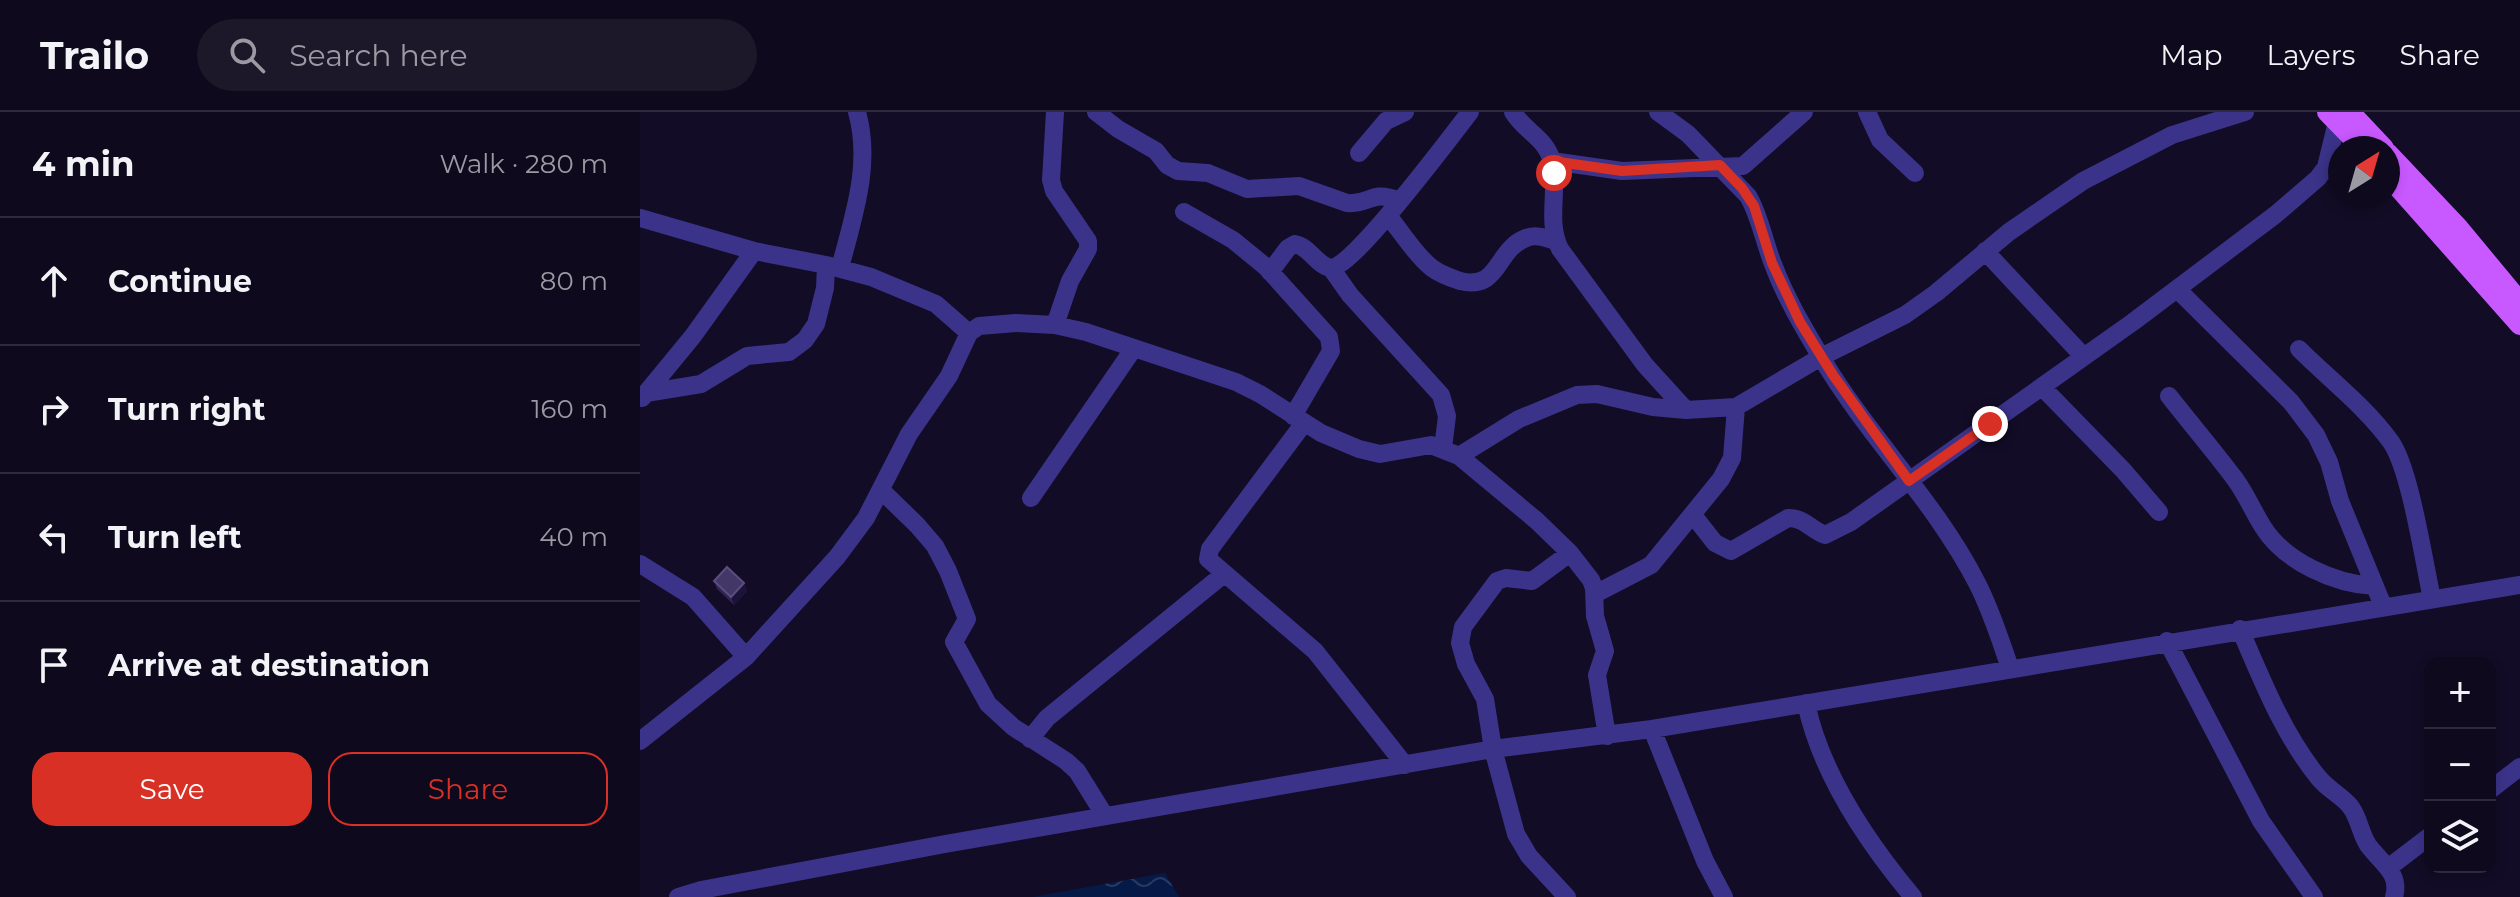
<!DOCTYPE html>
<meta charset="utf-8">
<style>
:root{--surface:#0e091c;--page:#1c1729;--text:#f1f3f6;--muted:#9b9aa3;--line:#2e2a3b;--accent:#d93025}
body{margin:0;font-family:Montserrat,sans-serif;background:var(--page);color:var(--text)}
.controls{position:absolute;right:24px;bottom:24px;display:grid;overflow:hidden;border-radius:16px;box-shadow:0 4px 12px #0003}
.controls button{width:72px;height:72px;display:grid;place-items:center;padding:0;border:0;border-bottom:2px solid var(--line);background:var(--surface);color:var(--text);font:40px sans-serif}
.compass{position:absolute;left:1688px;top:24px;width:72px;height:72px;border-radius:50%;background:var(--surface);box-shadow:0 4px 12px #0003;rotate:37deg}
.stop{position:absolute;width:24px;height:24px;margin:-18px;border:6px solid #d93025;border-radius:50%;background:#fff}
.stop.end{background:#d93025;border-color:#fff;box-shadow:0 2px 8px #0008}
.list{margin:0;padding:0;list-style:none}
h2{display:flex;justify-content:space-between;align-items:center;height:104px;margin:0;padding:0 32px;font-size:34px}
h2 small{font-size:26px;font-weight:400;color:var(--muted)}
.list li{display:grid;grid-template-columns:52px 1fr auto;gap:24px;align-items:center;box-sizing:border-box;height:128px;padding:0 32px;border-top:2px solid var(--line)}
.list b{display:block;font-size:30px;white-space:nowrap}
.list em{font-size:26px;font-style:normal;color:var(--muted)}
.actions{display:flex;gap:16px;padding:24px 32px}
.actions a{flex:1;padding:18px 0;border:2px solid var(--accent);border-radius:24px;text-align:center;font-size:28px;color:var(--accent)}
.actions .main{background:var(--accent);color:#fff}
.icon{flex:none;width:44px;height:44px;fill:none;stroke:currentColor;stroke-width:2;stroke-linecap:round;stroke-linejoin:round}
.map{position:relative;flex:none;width:1880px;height:785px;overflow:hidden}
header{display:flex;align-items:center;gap:48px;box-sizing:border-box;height:112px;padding:0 40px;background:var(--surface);border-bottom:2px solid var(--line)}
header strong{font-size:38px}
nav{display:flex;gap:44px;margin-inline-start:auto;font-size:28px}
.search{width:560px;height:72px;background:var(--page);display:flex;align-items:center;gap:20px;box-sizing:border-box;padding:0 28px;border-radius:44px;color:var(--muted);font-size:30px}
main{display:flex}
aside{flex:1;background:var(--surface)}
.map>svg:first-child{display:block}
</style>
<header>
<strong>Trailo</strong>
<div class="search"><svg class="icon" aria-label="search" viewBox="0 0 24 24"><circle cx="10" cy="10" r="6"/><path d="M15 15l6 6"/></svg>Search here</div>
<nav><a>Map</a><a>Layers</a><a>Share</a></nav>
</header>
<main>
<aside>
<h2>4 min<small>Walk · 280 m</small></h2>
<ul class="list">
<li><svg class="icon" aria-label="ahead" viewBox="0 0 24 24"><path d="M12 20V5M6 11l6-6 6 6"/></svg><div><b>Continue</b></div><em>80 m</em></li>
<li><svg class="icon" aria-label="right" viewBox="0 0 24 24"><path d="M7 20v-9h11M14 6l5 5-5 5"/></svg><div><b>Turn right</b></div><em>160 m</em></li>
<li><svg class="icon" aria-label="left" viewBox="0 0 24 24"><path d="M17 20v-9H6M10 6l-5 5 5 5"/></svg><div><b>Turn left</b></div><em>40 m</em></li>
<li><svg class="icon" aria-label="arrive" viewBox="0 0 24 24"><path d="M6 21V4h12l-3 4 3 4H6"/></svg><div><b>Arrive at destination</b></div></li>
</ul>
<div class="actions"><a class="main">Save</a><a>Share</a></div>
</aside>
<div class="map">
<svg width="1880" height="785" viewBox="0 0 1880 785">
<defs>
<pattern id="water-waves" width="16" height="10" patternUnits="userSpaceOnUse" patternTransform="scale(2)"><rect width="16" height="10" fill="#051a46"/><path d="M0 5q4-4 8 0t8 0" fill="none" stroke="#293a62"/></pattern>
</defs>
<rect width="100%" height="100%" fill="#120c26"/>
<!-- water -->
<path fill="url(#water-waves)" d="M525,761L539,785H393Z"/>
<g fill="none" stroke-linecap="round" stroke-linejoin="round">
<!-- minor -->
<path stroke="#3b3389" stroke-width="18" d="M456,0L478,17L516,39L527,53L538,59L568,61L607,77L659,74L707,91C732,93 729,77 760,89
M873,0C884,19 906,26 912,49C919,78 906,109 920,137L1005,253L1046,298
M1018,0L1048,22L1108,84C1120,104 1124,130 1133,152C1146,187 1165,218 1184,250C1230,326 1296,391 1337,471C1351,498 1360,527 1370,556
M1227,0L1240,28L1275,61
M719,41L746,9L765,0
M912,49L982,59L1103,54L1164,0
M544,100L593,128L626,155L689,225L691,239L653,304
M748,104C762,120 775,143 792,156C800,162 811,166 820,169C860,179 855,138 886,126C896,122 906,126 916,129
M0,106L114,139L186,153L231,165L296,192L329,221
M1345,139L1444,245
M200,156C213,105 232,53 217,0
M691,156L710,183L801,283L807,304L803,336
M630,160L648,136L655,132C670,135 677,154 691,156C711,158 813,22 830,0
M1537,177L1651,290L1676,323L1689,350L1700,389L1743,494
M415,213L430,169L448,137V129L414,79L411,68L415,0
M1659,237C1689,267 1726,295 1751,330C1770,357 1784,450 1792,487
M1402,275L1483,358L1519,400
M6,281L61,272L107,244L149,240L165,228L176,212L185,176L186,153
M1529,284C1551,312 1574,339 1595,367C1606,382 1613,399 1623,415C1645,450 1695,472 1734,474
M2,286L53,224L114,139
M664,311L570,437L568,447L675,539L765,653
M819,344L879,307L937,283L957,282L1013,295L1046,298L1096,295L1181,245L1265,203L1296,181L1369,120L1443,69L1532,23L1605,0
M242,379L277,413L295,434L308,459L327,507L314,530L348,592L373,615L426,649L437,659L465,704
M391,386L494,236
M1053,403L1075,431L1091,439L1148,406C1165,406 1170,417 1185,423L1211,410L1493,210L1635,103L1678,66L1686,55L1697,10
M0,452L53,485L106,545
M955,482L1011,453L1081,367L1092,346L1096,295
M1600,517C1622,568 1643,622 1678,665C1687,677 1701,683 1710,694C1719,705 1720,721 1728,733C1741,751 1761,761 1754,785
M1527,529L1621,709L1674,785
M1166,591C1181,662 1227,730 1273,785
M1012,617L1065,749L1084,785
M390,627L407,606L584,462
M0,629L106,545L197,445L226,406L269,322L309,264L329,221L339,214L376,211L415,213L446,220L596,270L620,282L681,321L719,337L740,342L791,333L819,344L897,409L930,441L951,468L954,476L955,504L965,539L957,563L967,624
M1850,678L1880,655
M1748,756L1790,724
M38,785L61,778L305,732L853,637L1012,617L1880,473
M927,785L889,744L876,722L853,637L845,587L826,552L820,531L823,515L857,469L866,466L892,469L930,441"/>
<!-- major -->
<path stroke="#c858ff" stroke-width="20" d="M1687,0L1722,36
M1710,0L1744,36
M1748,41L1818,115L1880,190
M1748,64L1880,213"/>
</g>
<!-- wall -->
<path fill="#302455" d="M74,469L104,471L107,479L94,493L77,477Z"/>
<!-- shaded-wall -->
<path fill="#1c133a" d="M104,471L107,479L94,493L91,485Z"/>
<!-- building -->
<path fill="#423767" stroke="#594f7f" stroke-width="2" d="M87,455L104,471L91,485L74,469Z"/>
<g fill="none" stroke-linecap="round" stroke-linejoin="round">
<!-- route -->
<path stroke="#d93025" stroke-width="10" d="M914,61L912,49L982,59L1080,53L1102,76L1114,94L1132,151L1160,210L1193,263L1269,369L1350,312"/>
</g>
</svg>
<div class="controls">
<button>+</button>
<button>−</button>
<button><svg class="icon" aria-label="layers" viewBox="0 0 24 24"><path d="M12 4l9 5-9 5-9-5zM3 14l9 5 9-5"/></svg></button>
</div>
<svg class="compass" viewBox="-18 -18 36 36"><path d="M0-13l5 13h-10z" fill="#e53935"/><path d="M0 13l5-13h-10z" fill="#9b9aa3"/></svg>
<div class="stop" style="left:914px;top:61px"></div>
<div class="stop end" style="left:1350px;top:312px"></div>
</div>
</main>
